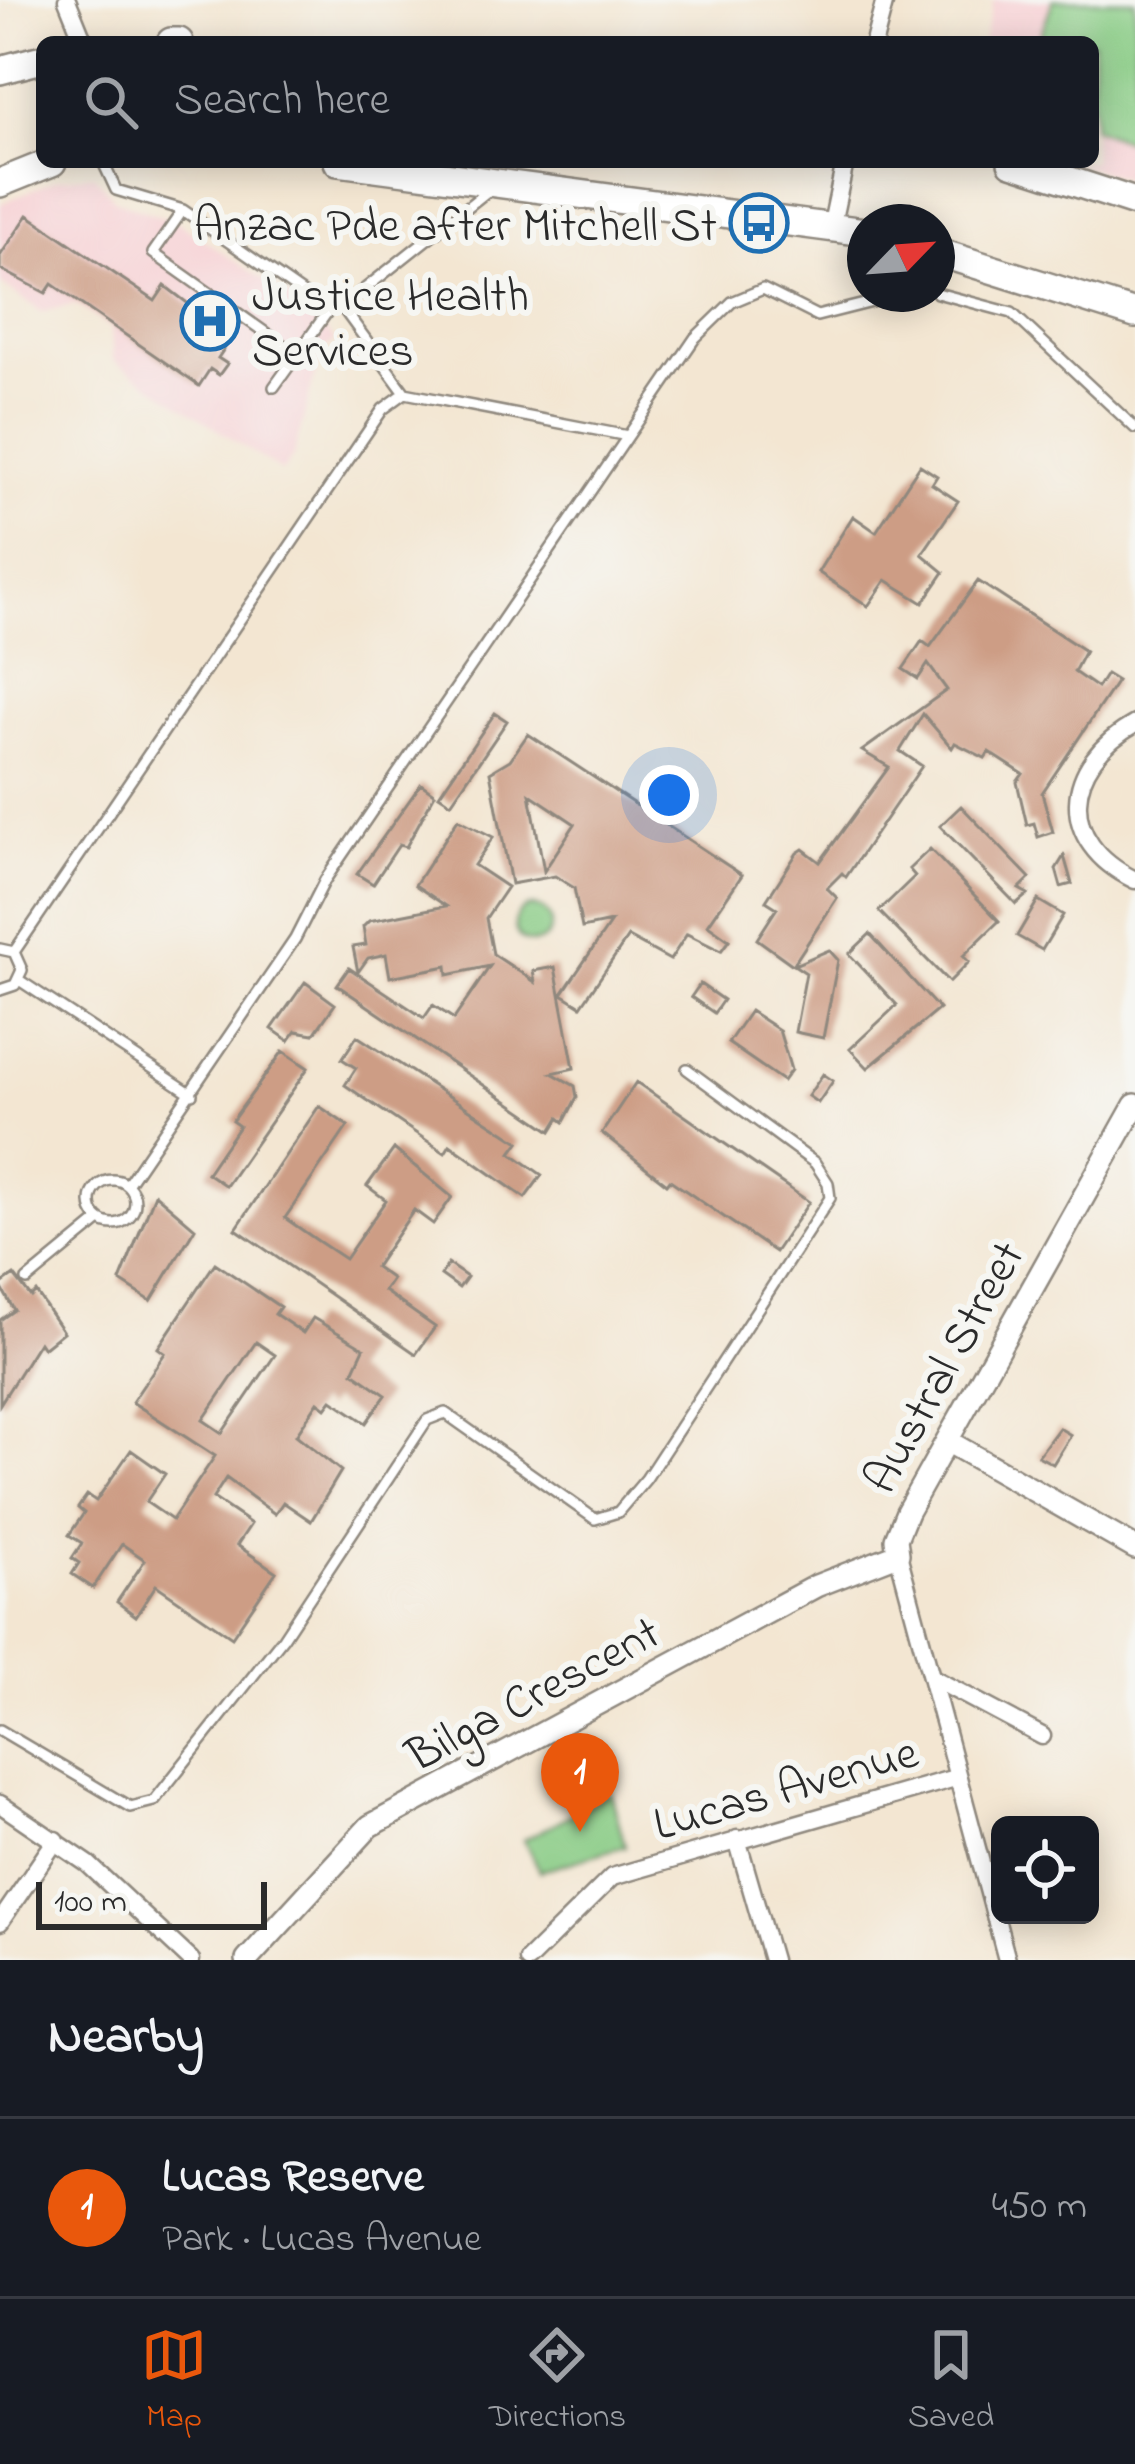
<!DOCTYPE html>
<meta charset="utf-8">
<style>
:root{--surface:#171b24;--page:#242831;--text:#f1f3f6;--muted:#9ea1a6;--line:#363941;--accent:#ea580c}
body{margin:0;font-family:"Indie Flower",sans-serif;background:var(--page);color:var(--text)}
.controls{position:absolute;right:36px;bottom:36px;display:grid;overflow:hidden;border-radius:18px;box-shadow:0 6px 30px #0003}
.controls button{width:108px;height:108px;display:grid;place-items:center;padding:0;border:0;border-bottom:3px solid var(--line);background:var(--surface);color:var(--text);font:60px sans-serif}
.compass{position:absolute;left:847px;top:204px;width:108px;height:108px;border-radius:50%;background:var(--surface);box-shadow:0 6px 30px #0003;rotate:65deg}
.scale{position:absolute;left:36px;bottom:30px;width:231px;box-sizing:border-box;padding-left:12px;border:6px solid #2b2b2b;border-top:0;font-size:33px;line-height:42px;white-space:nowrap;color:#2b2b2b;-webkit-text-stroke:9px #f6f6f2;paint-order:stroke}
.you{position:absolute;left:669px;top:795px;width:42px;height:42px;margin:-30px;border:9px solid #fff;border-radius:50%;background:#1a73e8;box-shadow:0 0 0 18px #1a73e833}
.badge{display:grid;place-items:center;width:78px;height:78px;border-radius:50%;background:var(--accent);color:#fff;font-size:39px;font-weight:700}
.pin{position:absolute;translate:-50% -99px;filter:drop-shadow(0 3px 6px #0008)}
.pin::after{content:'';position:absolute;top:63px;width:42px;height:36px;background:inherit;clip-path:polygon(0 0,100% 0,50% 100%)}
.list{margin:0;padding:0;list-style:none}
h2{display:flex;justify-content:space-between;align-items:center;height:156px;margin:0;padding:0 48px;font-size:51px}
h2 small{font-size:39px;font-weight:400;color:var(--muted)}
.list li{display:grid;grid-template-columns:78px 1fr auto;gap:36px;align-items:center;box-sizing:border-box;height:180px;padding:0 48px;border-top:3px solid var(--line)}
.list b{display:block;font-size:45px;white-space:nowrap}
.list p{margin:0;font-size:39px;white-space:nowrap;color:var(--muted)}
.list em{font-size:39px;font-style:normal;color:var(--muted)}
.icon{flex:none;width:66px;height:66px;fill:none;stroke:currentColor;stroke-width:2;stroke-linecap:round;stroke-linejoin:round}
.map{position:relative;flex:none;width:1135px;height:1960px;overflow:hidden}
.search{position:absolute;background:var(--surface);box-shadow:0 6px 30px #0003;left:36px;right:36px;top:36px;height:132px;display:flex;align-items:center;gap:30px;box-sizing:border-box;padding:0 42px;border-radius:18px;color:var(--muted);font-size:45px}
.sheet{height:336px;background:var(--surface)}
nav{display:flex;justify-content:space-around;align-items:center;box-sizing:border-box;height:168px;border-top:3px solid var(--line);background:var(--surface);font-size:33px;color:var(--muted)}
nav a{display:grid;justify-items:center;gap:6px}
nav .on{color:var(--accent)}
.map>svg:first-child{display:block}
</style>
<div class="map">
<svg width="1135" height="1960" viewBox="0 0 1135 1960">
<rect width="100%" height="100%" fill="#f6f6f2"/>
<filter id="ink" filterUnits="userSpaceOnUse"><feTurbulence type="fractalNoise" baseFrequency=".00833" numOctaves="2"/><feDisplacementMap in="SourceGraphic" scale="24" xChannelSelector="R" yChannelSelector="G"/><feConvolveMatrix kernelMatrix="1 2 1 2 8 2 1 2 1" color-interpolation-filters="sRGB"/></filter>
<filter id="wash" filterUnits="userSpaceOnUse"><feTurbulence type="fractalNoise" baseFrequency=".004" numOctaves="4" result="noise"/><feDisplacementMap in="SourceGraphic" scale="48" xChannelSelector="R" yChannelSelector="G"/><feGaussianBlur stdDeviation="2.7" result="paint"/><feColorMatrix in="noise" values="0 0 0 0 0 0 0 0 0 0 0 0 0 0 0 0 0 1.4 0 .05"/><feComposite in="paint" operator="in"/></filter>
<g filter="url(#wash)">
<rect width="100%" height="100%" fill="#f3e6d2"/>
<!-- built -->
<path fill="#f7cfd3" d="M994,0H1135V181L1070,162H1093V42H983Z
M93,174L116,201L179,223L314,314L335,341L321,351L294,454L282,472L113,360L111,328L75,304L42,312L0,283V204L57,179Z"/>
<!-- green -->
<path fill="#88cb84" stroke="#5a7b58" stroke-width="3" d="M1053,0H1135V144L1093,128V42H1038Z
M515 925a18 18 0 1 1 36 0a18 18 0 1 1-36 0Z
M611,1793L625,1846L539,1871L524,1840Z"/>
<g id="blocks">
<!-- building -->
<path fill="#cd9d85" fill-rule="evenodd" d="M28,215L155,301L165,286L232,337L218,358L227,364L219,375L210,369L199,386L52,284L46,293L0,269V256Z
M920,465L937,476L932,484L958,501L922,554L944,572L923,603L886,580L868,606L818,572L853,516L876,532Z
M978,581L1085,651L1074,672L1097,688L1106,674L1117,681L1042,793L1053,832L1038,837L1034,823L1027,825L1017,782L1023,774L989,752L985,758L955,743L952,748L923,714L900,751L922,766L846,877L842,873L827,888L837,898L793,965L757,939L777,908L766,901L797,853L803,849L820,862L889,767L862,751L947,690L928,664L918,679L903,669L922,641L930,647Z
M495,713L507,721L451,803L439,795Z
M528,734L742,875L708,925L729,940L721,951L687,934L670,960L628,937L581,1006L562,994L611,922L582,928L574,888L555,876L511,884L490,772L510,760ZM530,794L575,824L544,871Z
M421,784L435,794L406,847L399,845L373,884L357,874Z
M961,806L1030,878L1019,889L1028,894L1016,904L940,826Z
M458,819L493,837L474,865L507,887L486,918L493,954L535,982L533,971L555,967L574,1068L552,1073L575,1086L577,1097L564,1122L559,1118L551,1131L337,985L349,968L424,1018L433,1005L454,1019L490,966L448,975L447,966L390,977L386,954L368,958L358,972L353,947L366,945L363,927L369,921L446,906L415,885Z
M930,849L999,921L963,956L969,962L949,982L879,911L915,876L909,869Z
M1064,856L1072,884L1061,887L1056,869Z
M1038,900L1063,915L1042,950L1017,936Z
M870,934L939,1009L868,1068L850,1049L897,1005L849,954Z
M829,950L838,960L823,1038L795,1032L806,973L794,965Z
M305,982L335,1004L314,1034L296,1031L289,1041L272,1029Z
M700,984L723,1000L714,1013L691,997Z
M750,1011L779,1030L791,1070L783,1081L728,1043Z
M357,1036L519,1142L511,1153L542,1175L525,1198L450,1145L445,1153L345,1085L356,1068L342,1059Z
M283,1051L308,1068L226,1186L207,1173L239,1126L232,1121Z
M823,1074L833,1081L818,1103L808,1096Z
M636,1082L809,1202L775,1252L670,1180L667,1184L602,1133Z
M319,1106L348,1126L285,1218L318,1241L345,1259L386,1200L367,1186L394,1149L452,1197L433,1224L414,1210L375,1267L392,1279L384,1291L435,1327L416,1354L236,1229Z
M155,1194L195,1228L151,1301L120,1281Z
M215,1263L280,1307L275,1314L303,1333L313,1318L364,1348L353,1372L386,1395L366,1423L332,1400L326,1408L318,1402L296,1435L341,1471L311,1521L283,1502L275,1514L226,1478L213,1498L251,1524L237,1545L276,1572L232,1637L156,1585L136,1616L117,1602L145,1560L122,1544L93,1588L72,1574L79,1563L72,1558L82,1543L69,1535L84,1513L78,1508L87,1495L96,1501L131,1450L165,1474L146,1502L172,1520L215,1456L132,1402L165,1353L158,1348ZM256,1342L275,1355L222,1433L203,1420Z
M448,1264L467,1277L459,1288L441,1275Z
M14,1275L31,1297L36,1292L63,1332L43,1348L39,1342L0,1404V1320L14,1310L0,1285Z
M1059,1428L1071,1435L1053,1464L1038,1456Z"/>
</g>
</g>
<g filter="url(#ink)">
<use href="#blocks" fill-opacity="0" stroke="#8f887e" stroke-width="3"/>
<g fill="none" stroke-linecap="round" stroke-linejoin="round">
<defs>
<path id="service" d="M103,162L116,190L183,210L328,311L342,307L490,189
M183,210L153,253L297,355L328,311
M937,293L1012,313L1135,428
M342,307L405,393L628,436
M274,387L297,355
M0,949L14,952L22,970L15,985L0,990
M14,952L383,409L405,393
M19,980L192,1094
M91 1202a22 22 0 1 1 44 0a22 22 0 1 1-44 0Z
M127,1185L295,939L325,880L695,338L732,302L763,289L817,316L904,294
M27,1280L100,1220
M0,1730L130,1807L154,1801L283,1638L427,1420L445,1413L595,1519L618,1512L646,1479L830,1198L828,1183L815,1163L687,1069"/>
<path id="minor" d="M67,0L84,42
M874,42L885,0
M832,224L845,162
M1135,724C1063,764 1055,842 1135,880
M898,1554L1007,1960
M931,1677L1042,1736
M0,1804L88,1864L191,1960
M737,1839L772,1960
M0,1922L56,1840
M528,1960L612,1877L955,1778"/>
<path id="tertiary" d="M947,1441L1135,1548
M247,1960L370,1826L816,1586L898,1554L896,1539L907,1512L1135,1105"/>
<path id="primary" d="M171,42H179
M0,70L42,59
M338,162L865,232
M1012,162L1135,202
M0,183L52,162
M937,252L1135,314"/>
</defs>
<!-- service casing -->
<use href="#service" stroke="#8f887e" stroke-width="14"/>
<!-- minor casing -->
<use href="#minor" stroke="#8f887e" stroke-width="21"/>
<!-- tertiary casing -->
<use href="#tertiary" stroke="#8f887e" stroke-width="26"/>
<!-- primary casing -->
<use href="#primary" stroke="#8f887e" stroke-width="32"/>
<!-- service -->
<use href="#service" stroke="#fff" stroke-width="9"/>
<!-- minor -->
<use href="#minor" stroke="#fff" stroke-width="16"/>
<!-- tertiary -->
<use href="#tertiary" stroke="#fff" stroke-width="21"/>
<!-- primary -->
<use href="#primary" stroke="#fff" stroke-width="27"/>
</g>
</g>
<!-- icons -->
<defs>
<symbol id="bus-ring" viewBox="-11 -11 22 22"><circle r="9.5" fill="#f6f6f2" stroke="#1f6fb2" stroke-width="1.5"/><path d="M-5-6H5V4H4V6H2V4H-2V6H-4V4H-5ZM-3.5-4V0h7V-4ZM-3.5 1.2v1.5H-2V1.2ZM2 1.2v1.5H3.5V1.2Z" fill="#1f6fb2"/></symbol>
<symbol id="hospital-ring" viewBox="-11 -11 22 22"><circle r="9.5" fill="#f6f6f2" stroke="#1f6fb2" stroke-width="1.5"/><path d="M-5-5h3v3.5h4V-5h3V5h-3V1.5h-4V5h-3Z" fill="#1f6fb2"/></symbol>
</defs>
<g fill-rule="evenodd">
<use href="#bus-ring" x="726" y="190" width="66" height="66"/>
<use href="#hospital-ring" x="177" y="288" width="66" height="66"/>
</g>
<g text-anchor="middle" stroke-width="12" stroke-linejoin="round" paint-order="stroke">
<!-- poi labels -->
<g font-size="48" fill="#2b2b2b" stroke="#f6f6f2" text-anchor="end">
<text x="717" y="240">Anzac Pde after Mitchell St</text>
<text x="252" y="310" text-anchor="start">Justice Health<tspan x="252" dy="55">Services</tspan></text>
</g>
<!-- street labels -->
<g font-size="48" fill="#2b2b2b" stroke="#f6f6f2">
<text transform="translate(942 1366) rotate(-61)" y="17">Austral Street</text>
<text transform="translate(532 1692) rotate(-28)" y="17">Bilga Crescent</text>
<text transform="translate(785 1786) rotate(-16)" y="17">Lucas Avenue</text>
</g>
</g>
</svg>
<div class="controls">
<button><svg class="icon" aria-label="locate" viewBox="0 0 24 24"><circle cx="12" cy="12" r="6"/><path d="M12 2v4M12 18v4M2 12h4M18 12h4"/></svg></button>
</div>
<svg class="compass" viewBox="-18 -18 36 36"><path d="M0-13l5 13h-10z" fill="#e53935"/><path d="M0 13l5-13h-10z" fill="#9ea1a6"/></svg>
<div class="scale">100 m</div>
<div class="you"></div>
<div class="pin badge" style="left:580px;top:1832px">1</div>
<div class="search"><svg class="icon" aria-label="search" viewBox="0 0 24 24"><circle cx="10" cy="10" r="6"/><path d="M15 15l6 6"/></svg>Search here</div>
</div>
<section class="sheet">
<h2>Nearby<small></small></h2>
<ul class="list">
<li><span class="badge">1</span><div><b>Lucas Reserve</b><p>Park · Lucas Avenue</p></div><em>450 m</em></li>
</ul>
</section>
<nav>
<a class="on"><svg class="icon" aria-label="map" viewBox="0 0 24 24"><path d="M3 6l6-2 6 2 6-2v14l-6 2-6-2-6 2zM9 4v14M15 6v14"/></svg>Map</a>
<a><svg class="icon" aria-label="directions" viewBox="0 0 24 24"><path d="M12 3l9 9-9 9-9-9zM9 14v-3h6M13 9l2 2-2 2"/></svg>Directions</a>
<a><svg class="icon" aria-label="saved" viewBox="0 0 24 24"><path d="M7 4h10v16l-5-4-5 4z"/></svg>Saved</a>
</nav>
